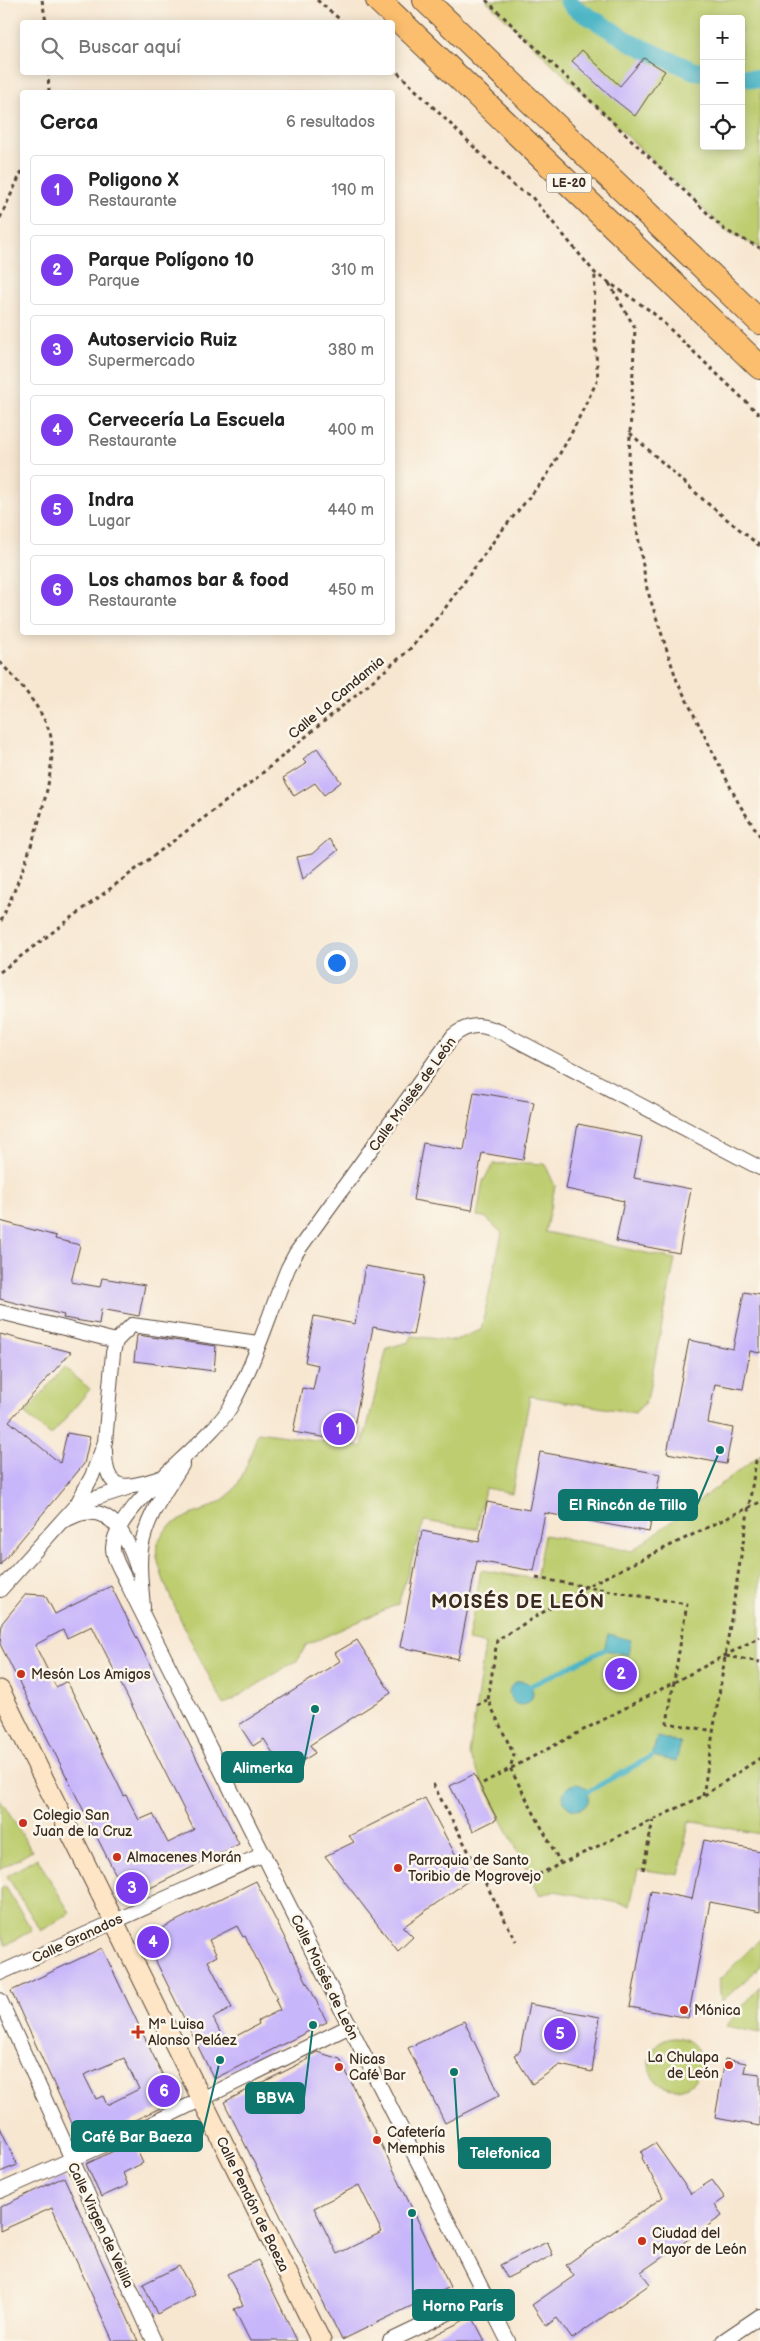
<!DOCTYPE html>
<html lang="es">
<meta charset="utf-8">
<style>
:root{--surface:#fff;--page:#f6f6f6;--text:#222;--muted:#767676;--line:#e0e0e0;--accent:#7c3aed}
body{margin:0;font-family:"Balsamiq Sans",sans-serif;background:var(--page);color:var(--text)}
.controls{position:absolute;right:15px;top:15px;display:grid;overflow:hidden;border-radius:5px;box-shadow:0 2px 12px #0003}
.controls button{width:45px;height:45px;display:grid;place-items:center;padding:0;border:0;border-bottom:1px solid var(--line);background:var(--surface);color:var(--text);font:25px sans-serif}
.you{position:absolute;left:336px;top:962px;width:18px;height:18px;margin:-12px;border:4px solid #fff;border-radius:50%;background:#1a73e8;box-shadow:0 0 0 8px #1a73e833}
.badge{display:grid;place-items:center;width:32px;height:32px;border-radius:50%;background:var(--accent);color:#fff;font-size:16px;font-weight:700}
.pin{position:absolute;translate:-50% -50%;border:2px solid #fff;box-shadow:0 1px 5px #0006}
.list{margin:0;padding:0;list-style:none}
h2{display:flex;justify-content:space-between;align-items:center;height:65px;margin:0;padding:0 20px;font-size:21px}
h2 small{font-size:16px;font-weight:400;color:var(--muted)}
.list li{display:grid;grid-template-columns:32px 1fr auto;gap:15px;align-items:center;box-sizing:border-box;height:70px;margin:0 10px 10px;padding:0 10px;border:1px solid var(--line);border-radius:5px}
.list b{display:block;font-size:19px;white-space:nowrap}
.list p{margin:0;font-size:16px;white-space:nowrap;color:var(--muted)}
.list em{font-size:16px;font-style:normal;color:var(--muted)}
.icon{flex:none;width:28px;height:28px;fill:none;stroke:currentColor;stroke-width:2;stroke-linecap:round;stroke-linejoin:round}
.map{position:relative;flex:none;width:760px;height:2341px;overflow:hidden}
.search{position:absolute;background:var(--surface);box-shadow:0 2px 12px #0003;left:20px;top:20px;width:375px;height:55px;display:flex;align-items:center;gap:12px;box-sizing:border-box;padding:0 18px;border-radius:5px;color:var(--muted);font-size:19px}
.panel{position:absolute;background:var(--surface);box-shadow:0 2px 12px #0003;left:20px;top:90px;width:375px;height:545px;border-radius:5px}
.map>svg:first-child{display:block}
</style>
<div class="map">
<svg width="760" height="2341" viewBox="0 0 760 2341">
<rect width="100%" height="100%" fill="#fbf7ec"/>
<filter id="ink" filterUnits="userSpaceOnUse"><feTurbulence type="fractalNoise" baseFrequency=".02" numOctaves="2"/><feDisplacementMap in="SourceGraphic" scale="10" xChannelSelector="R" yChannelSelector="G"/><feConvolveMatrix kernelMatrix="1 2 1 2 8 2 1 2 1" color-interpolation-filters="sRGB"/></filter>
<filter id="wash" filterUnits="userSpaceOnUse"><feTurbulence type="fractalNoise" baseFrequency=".0096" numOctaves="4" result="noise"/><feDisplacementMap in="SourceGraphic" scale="20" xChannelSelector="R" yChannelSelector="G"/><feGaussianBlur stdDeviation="1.12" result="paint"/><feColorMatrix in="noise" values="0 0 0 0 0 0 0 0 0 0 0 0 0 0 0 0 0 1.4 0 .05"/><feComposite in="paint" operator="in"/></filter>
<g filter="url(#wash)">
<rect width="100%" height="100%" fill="#f7e7d1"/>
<!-- green -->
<path fill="#bdcd70" stroke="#7c7c47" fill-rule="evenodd" d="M486,0H760V248L725,230ZM704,19H741V146H704Z
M526,1163L545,1164L555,1186L545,1232L675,1259L647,1400L635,1413L530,1396L512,1493L485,1488L477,1529L424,1521L398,1604L306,1645L298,1660L224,1705C210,1676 150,1571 157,1545C158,1539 168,1526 173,1524C190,1513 214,1509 230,1494C244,1480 252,1450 258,1432L362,1447L387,1348L409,1342L412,1336L453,1341L481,1330L502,1233L485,1217L477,1216L483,1181L494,1164Z
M64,1367L90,1389L51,1436L25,1414Z
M760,1455V1834L689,1821L679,1875L638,1869L630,1905L555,1891L540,1895L469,1755L485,1644L468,1641L481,1570L536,1579L544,1535L632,1551Z
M0,1799L32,1851L0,1870Z
M37,1858L70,1913L41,1931L7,1876Z
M5,1886L32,1930L6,1945L0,1935V1889Z
M760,1939V1967L721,2002L719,1980Z
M760,1986V2033L726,2026Z
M649 2063a26 26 0 1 1 52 0a26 26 0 1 1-52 0Z"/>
<!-- water -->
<path fill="#47b3c4" stroke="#416e71" d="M608,1634L631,1640L628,1655L604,1650Z
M509 1693a12 12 0 1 1 24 0a12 12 0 1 1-24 0Z
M657,1737L681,1743L676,1762L652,1756Z
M563 1797a13 13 0 1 1 26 0a13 13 0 1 1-26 0Z"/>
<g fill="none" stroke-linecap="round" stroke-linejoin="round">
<!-- stream -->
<path stroke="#47b3c4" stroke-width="5" d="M530,1686L604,1650
M587,1792L652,1756"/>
<!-- canal -->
<path stroke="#47b3c4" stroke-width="18" d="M568,0L575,8L632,43L694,71L704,72
M741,77L760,80"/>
</g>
<g id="blocks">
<!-- building -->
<path fill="#c8b6fa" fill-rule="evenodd" d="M582,50L620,86L644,58L665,71L635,116L611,97L572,61Z
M317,748L341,782L324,795L315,783L294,796L283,778L307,763L303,759Z
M329,839L338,850L303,879L297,857L312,854Z
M474,1092L534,1102L523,1160L482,1153L472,1210L413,1200L423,1143L464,1150Z
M578,1124L642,1137L634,1178L691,1189L679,1253L616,1241L624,1201L566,1189Z
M0,1221L56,1236L55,1239L80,1245L71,1282L100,1287L102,1278L145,1285L139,1316L101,1309L99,1324L63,1318L64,1315L0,1299Z
M365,1266L424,1276L413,1335L373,1327L351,1442L293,1432L302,1388L313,1390L318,1365L305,1362L314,1316L355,1324Z
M744,1292L760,1295V1353L750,1351L743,1389L715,1384L708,1423L733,1428L726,1464L667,1453L689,1340L733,1349Z
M0,1334L71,1352L9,1421L60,1463L67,1433L90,1437L84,1464L0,1565Z
M137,1335L216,1346L214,1371L134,1361Z
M540,1452L660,1474L649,1532L545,1513L534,1571L477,1561L458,1659L400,1647L422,1531L479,1542L487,1502L529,1510Z
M111,1586L239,1844L128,1899L0,1644L2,1623L26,1594L45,1595L55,1614ZM92,1626L194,1830L168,1843L153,1814L139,1820L126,1795L124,1796L67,1681L56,1687L35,1645L63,1630L67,1638Z
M357,1640L391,1693L310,1745L315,1753L285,1772L264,1739L253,1746L239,1725L340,1661L335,1653Z
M474,1774L497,1819L473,1831L450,1786Z
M425,1798L469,1880L403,1927L413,1937L398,1951L325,1856L354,1842L349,1836Z
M704,1840L760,1851V1912L710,1902L688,2018L630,2007L651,1891L692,1899Z
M256,1881L327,2022L214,2079L144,1937ZM237,1926L243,1937L245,1936L277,1999H275L280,2010L258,2021L259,2024L225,2042L213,2018L232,2008L208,1961L217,1956L209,1940Z
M102,1948L175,2101L82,2145L11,1991ZM124,2058L139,2089L107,2105L103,2096L96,2099L84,2075Z
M529,2004L600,2017L592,2072L560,2065L532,2084L514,2055L520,2051Z
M464,2021L500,2095L445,2123L408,2048Z
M317,2052L340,2059L450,2287L342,2340L224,2102L309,2059L308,2057ZM359,2185L382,2232L337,2254L314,2208Z
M725,2059L746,2063L744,2072L760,2074V2126L715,2118Z
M0,2127L17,2165L0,2172Z
M133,2142L143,2163L123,2173L128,2185L101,2197L86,2164Z
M655,2143L691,2194L712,2180L725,2198L715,2205L722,2216L641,2272L650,2284L572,2339L557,2318L546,2326L532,2305L574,2276L566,2265L663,2197L642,2158L643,2156L641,2152Z
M64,2177L88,2231L138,2341H113L52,2208L0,2231V2207Z
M547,2242L553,2255L507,2278L500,2265Z
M258,2260L288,2322L297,2341H250L234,2309L243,2305L227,2274Z
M179,2266L195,2295L157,2314L143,2284Z
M472,2316L485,2341H423Z"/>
</g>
</g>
<g filter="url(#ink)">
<use href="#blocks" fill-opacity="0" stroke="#574639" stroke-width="1"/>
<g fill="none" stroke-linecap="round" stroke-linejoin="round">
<defs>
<path id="street" d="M0,1312L116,1341
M105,1450C105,1496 127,1488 160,1478
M77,1504L127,1488
M65,1520C71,1518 77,1514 83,1513C115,1507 129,1543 137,1567
M0,1590L77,1504L92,1476L105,1442L113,1353L116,1341L132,1325L258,1343
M143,1608C142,1589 138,1568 141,1549C146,1517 165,1492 182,1465
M0,1973L264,1854
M0,2000L154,2341
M0,2191L145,2127L350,2026
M390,2341L463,2306L482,2293
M508,2341L127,1583C123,1573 113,1559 113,1548C114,1506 210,1444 231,1406C255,1363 269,1314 288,1268L296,1253L453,1036C471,1021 485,1025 505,1034L760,1168
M723,2341L760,2316"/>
<path id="secondary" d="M0,1690L321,2341"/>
<path id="highway" d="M378,0L760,367
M425,0L760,322"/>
</defs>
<!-- street casing -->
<use href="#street" stroke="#574639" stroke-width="16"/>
<!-- secondary casing -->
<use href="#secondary" stroke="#574639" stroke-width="21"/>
<!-- highway casing -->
<use href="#highway" stroke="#574639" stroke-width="26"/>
<!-- path -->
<path stroke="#574639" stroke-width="3" stroke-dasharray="4 4" stroke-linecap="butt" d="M42,0L46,22
M317,0L343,22
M486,0L725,230L760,248
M392,67L516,188L531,196L595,273L652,312L760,415
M48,72L49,92
M0,218L22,171
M609,283L635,328L628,477L647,589L677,681L739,804L760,836
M630,433L707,503L760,546
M0,662C19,683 38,703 49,730C64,769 19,884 0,923
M0,972L254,780L408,651L443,611L499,534L546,477L570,436L598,379L594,327L595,273
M536,1578L687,1604L667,1723L714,1731
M726,1656L760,1662
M477,1705L487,1700
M483,1783L760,1637
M433,1784L516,1941
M703,1796L756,1461L760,1458
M561,1864L510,1768L514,1755L488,1700L497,1640L585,1587L760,1502
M643,1870L653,1820
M531,1878L703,1796L760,1758"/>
<!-- street -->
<use href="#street" stroke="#fff" stroke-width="14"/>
<!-- secondary -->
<use href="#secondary" stroke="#fde5c5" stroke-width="19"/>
<!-- highway -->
<use href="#highway" stroke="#fabe6e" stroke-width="24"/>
</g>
</g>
<!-- markers -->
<g fill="#c8321e" stroke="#fbf7ec" stroke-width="2">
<circle cx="21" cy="1674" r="5"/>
<circle cx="23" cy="1823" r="5"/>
<circle cx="117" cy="1857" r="5"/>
<circle cx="398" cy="1868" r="5"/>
<circle cx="684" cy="2010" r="5"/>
<path d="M135.5 2024.5h5v5h5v5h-5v5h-5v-5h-5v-5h5z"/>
<circle cx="729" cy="2065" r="5"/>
<circle cx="339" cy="2067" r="5"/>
<circle cx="377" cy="2140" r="5"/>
<circle cx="642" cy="2241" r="5"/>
</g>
<g text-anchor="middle" stroke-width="5" stroke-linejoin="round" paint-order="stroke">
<!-- shield labels -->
<rect fill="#fbf7ec" stroke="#75685c" stroke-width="1" x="546.5" y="173.5" width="45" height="19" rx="4"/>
<g font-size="12" font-weight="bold" fill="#3b2a1e">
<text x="569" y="187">LE-20</text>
</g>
<!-- street labels -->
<g font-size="14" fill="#3b2a1e" stroke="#fbf7ec">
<text transform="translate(336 697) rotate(-40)" y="5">Calle La Candamia</text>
<text transform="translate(412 1094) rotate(-54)" y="5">Calle Moisés de León</text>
<text transform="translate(77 1938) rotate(-25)" y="5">Calle Granados</text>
<text transform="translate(325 1977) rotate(64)" y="5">Calle Moisés de León</text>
<text transform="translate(253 2204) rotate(64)" y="5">Calle Pendón de Baeza</text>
<text transform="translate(101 2225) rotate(65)" y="5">Calle Virgen de Velilla</text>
</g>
<!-- poi labels -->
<g font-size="14" fill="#3b2a1e" stroke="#fbf7ec" text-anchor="start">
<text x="31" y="1679">Mesón Los Amigos</text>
<text x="33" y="1820">Colegio San<tspan x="33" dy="16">Juan de la Cruz</tspan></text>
<text x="127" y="1862">Almacenes Morán</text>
<text x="408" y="1865">Parroquia de Santo<tspan x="408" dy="16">Toribio de Mogrovejo</tspan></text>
<text x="694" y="2015">Mónica</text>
<text x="148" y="2029">Mª Luisa<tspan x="148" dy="16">Alonso Peláez</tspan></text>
<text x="719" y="2062" text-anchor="end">La Chulapa<tspan x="719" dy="16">de León</tspan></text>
<text x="349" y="2064">Nicas<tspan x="349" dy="16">Café Bar</tspan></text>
<text x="387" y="2137">Cafetería<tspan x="387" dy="16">Memphis</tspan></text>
<text x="652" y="2238">Ciudad del<tspan x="652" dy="16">Mayor de León</tspan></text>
</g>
<!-- district labels -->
<g font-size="19" font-weight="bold" letter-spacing="1" fill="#3b2a1e" stroke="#fbf7ec">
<text x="518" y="1608">MOISÉS DE LEÓN</text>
</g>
</g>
<!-- callouts -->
<path fill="none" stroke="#0f766e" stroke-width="2" d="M720 1450L697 1505M315 1709L303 1767M313 2025L304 2098M220 2060L202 2136M454 2072L459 2153M412 2213L413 2305"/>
<g fill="#0f766e" stroke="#fbf7ec" stroke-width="2">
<circle cx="720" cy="1450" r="5"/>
<circle cx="315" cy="1709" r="5"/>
<circle cx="313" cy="2025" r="5"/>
<circle cx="220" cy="2060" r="5"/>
<circle cx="454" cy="2072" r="5"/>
<circle cx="412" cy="2213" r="5"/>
</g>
<g fill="#0f766e" stroke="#0f766e" stroke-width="2">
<rect x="559" y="1490" width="138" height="30" rx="5"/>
<rect x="222" y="1752" width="81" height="30" rx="5"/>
<rect x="246" y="2083" width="58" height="30" rx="5"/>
<rect x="72" y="2121" width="130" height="30" rx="5"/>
<rect x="459" y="2138" width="91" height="30" rx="5"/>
<rect x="413" y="2290" width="101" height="30" rx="5"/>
</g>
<g font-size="15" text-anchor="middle" font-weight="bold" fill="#fff">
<text x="628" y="1510">El Rincón de Tillo</text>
<text x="263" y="1773">Alimerka</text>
<text x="275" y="2103">BBVA</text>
<text x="137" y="2142">Café Bar Baeza</text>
<text x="505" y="2158">Telefonica</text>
<text x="463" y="2311">Horno París</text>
</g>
</svg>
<div class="controls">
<button>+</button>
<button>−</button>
<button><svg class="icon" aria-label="locate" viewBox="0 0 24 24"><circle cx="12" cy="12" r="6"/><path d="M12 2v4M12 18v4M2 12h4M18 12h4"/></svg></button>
</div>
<div class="you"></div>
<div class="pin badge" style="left:339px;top:1429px">1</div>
<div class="pin badge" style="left:621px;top:1674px">2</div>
<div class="pin badge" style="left:132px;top:1888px">3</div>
<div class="pin badge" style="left:153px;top:1942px">4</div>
<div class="pin badge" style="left:560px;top:2034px">5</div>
<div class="pin badge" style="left:164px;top:2091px">6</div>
<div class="search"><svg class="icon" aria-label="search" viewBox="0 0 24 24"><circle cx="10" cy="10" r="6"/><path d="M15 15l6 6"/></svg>Buscar aquí</div>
<section class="panel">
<h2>Cerca<small>6 resultados</small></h2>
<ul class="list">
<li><span class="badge">1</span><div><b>Poligono X</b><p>Restaurante</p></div><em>190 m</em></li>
<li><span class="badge">2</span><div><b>Parque Polígono 10</b><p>Parque</p></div><em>310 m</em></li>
<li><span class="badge">3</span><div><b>Autoservicio Ruiz</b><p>Supermercado</p></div><em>380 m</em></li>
<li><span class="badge">4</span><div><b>Cervecería La Escuela</b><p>Restaurante</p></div><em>400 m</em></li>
<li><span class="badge">5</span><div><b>Indra</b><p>Lugar</p></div><em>440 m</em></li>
<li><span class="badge">6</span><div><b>Los chamos bar &amp; food</b><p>Restaurante</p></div><em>450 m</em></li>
</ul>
</section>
</div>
